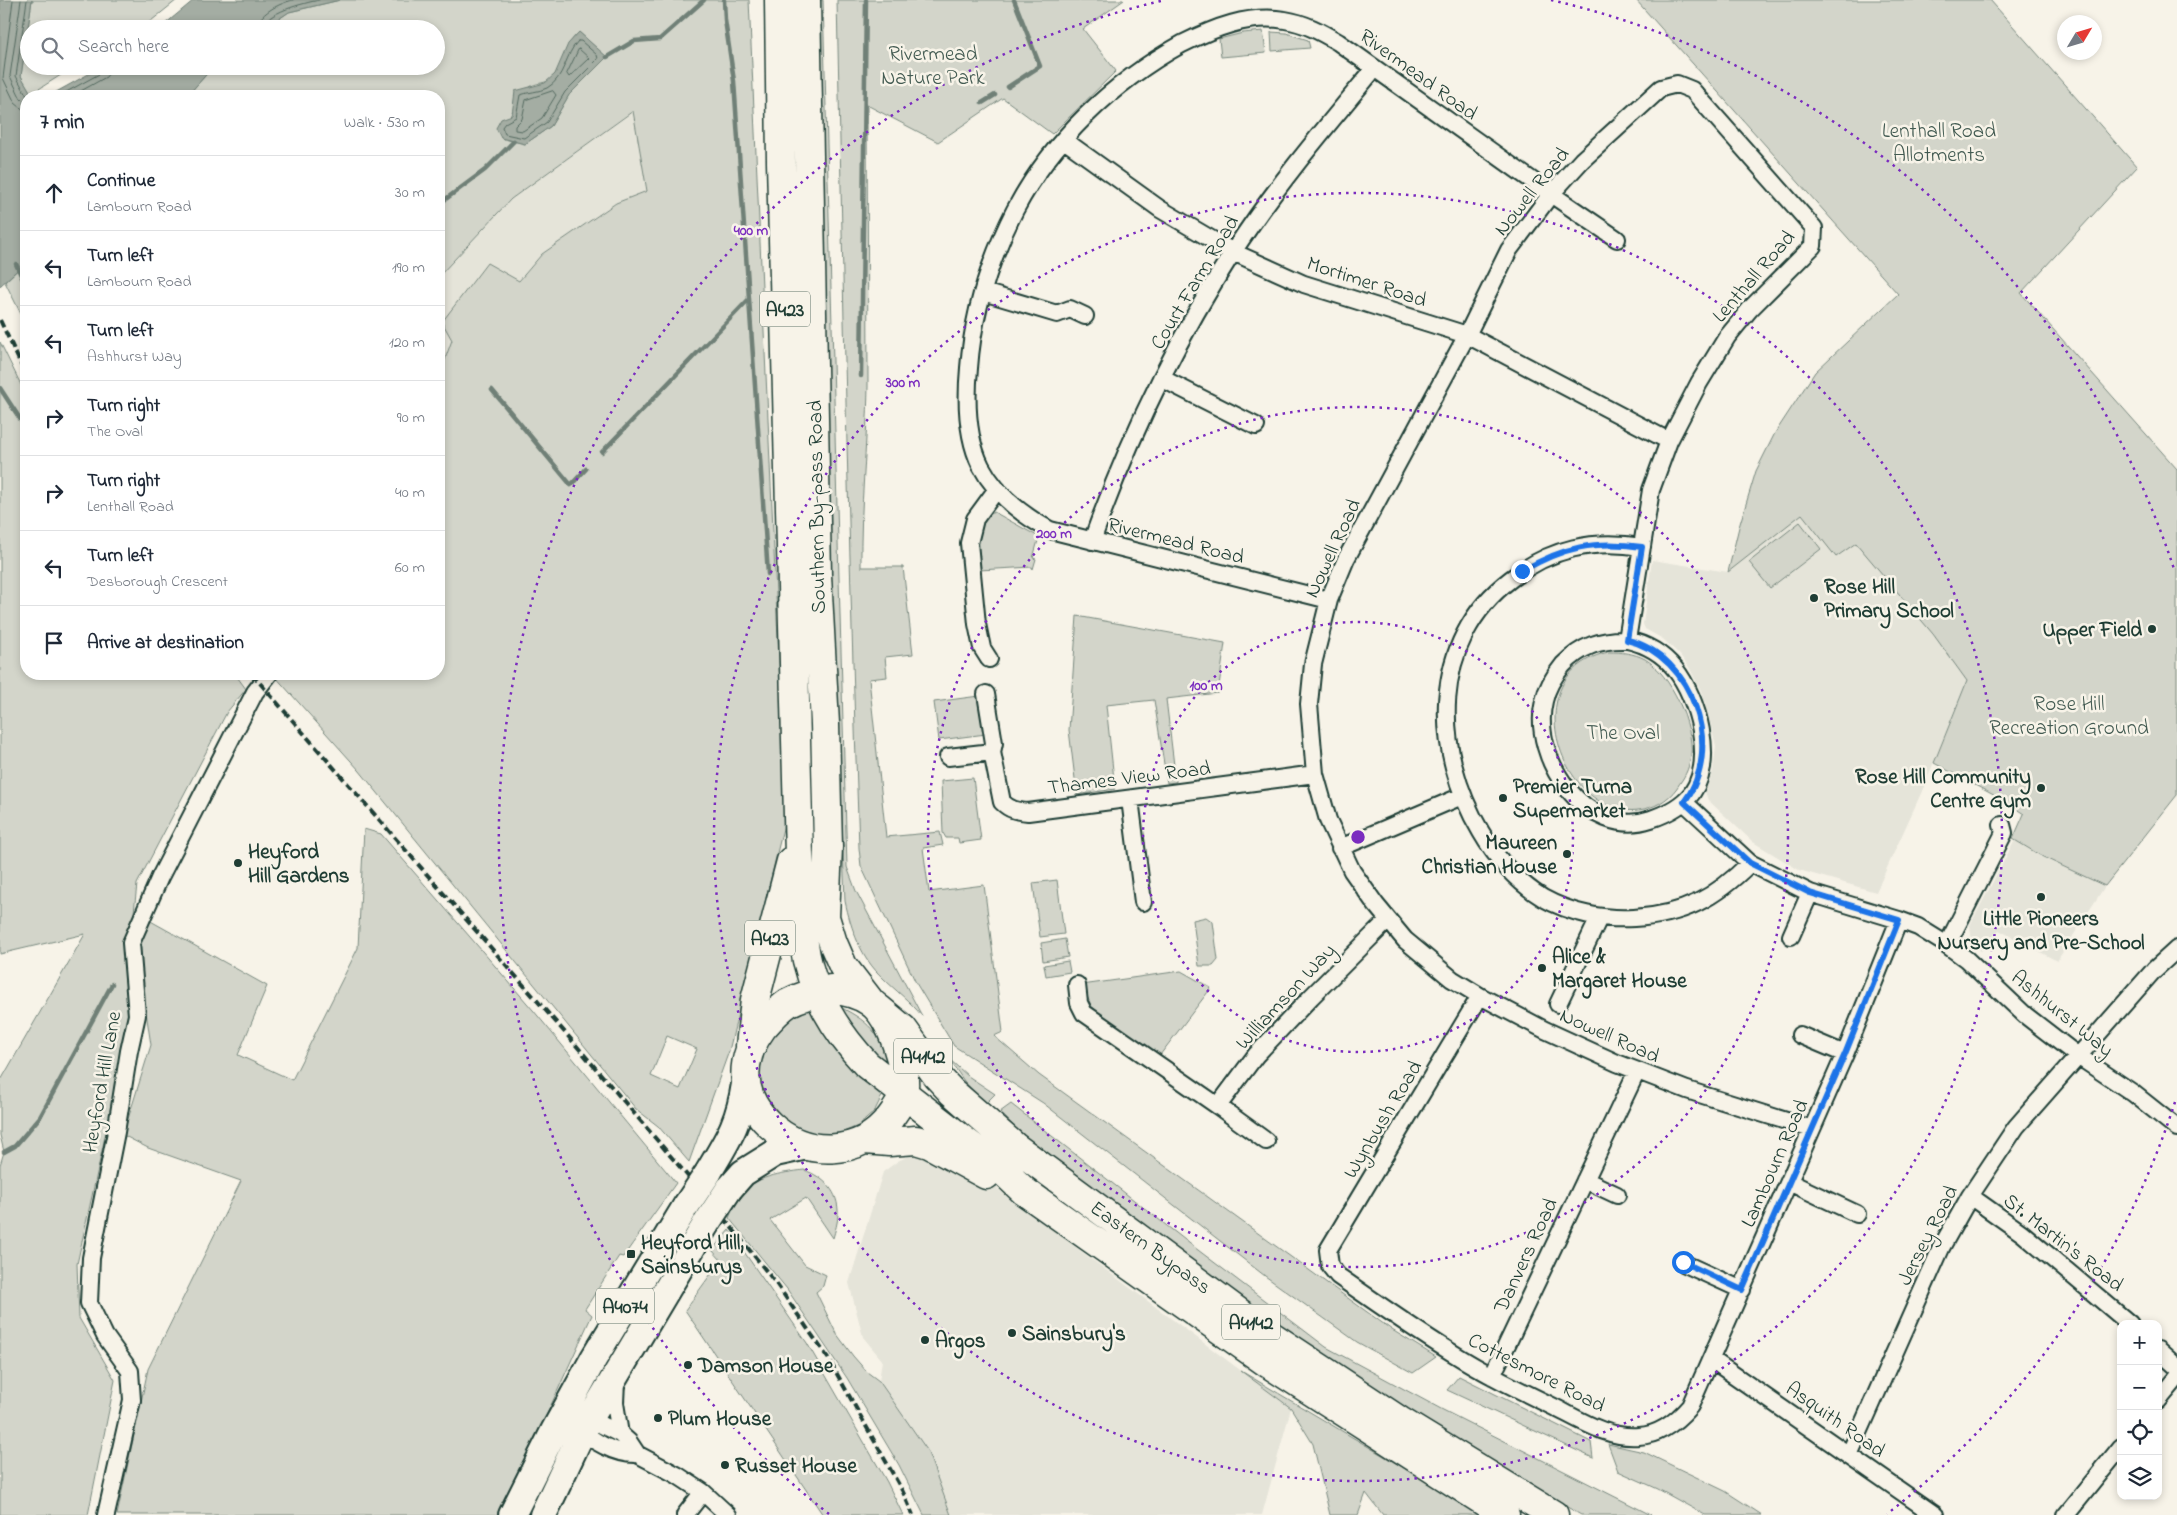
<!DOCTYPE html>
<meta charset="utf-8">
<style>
:root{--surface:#fff;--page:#f6f6f7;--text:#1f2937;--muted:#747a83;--line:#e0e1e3}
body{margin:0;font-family:"Indie Flower",sans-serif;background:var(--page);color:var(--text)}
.controls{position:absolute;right:15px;bottom:15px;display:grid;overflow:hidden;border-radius:10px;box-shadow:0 2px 8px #0003}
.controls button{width:45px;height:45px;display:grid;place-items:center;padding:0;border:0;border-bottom:1px solid var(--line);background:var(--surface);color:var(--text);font:25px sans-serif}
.compass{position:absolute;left:2057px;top:15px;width:45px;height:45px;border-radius:50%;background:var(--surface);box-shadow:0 2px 8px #0003;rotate:52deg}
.stop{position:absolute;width:15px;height:15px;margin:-11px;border:4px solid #1a73e8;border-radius:50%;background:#fff}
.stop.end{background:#1a73e8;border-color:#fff;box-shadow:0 1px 5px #0008}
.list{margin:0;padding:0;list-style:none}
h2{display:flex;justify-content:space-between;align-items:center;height:65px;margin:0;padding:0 20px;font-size:21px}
h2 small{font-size:16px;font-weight:400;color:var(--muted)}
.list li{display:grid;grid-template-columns:32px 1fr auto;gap:15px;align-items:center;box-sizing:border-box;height:75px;padding:0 20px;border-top:1px solid var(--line)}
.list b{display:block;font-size:19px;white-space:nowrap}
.list p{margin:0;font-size:16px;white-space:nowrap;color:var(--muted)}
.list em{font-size:16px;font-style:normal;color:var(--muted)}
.icon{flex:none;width:28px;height:28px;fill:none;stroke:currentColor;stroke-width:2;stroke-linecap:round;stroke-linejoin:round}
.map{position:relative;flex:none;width:2177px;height:1515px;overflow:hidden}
.search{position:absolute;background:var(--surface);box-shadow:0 2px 8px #0003;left:20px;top:20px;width:425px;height:55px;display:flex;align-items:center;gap:12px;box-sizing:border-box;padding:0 18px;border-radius:28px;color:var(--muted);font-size:19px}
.panel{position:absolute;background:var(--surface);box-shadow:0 2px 8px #0003;left:20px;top:90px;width:425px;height:590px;border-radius:20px}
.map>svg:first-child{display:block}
</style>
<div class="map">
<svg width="2177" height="1515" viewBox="0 0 2177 1515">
<rect width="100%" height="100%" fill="#f7f3e8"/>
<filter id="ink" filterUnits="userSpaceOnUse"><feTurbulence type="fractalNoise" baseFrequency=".02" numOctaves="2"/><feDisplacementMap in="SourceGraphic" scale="10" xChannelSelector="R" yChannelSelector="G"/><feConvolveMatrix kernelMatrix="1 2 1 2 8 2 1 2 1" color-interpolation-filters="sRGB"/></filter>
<g filter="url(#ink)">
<!-- built -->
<path fill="#e5e4d9" d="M634,111L647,191L616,203L542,254L519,281L453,340L439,376V276L511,199Z
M1815,372L1933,634L1967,681L1923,789L1876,892L1799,870L1753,842L1708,800L1705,792L1713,771L1716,746L1703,695L1689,667L1679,654L1663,639L1645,629L1643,624L1652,560L1728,572L1739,527L1756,471L1775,433Z
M2015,840L2043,857L2105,886L2057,961L1999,930L1981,951L1972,943L1970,925Z
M925,1148L964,1164L1291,1408L1262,1515H951L927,1450L879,1381L882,1360L863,1337L849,1283L883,1172L898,1161Z"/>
<!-- green -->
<path fill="#d3d5ca" stroke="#79897f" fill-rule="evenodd" d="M32,0H177L141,29H29V66H75L31,94L21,76Z
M340,0H749L786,816L729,1051L689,1162L658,1126L636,1109L359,770L274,675L439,674V376L452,340L442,322L487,263L519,281L542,254L616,203L647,191L633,111L511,199L439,276V96H187L214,66H436V29H264L289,12ZM579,32L606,57L569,95L551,126L525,144L501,138C509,121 514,100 530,87C538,81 548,86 556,73C565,57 565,45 579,32ZM667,1036L697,1049L680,1089L651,1076Z
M813,0H823L847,867L856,891L922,1016C910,1001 896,991 883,978C861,958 851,929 845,901L840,771L830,638Z
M837,0H1124L1083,29L1116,71L1052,134L1003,98L938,142L867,105L868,387C867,447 860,507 861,567H903L913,654L885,657L887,677L869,679L886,837L940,832L943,845L923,848L929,892L984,885L1003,1032L994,1036L1039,1075L1392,1330L1436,1357L1413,1373L1357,1342L1265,1276L1043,1103L954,1046L916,983L861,866L859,848C849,565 843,283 837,0Z
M1636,0H1990L2137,167L2021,293L2177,469V795L2105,886L2043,857L2013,839L2024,814L2001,799L1934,763L1967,681L1933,634L1856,543L1836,557L1802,514L1728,572L1739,527L1756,471L1775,433L1815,372L1898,294Z
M1263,31L1266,53L1221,57L1219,39L1243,33Z
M1271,32L1286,33L1308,40L1310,48L1272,51Z
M26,262V324L5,282Z
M0,342L26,395V674H235L246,689L227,712L137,884L127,979L132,1014L77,1264L79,1318L115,1380L88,1515H0V1165L4,1152L0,1135V1082L85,934L0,954Z
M994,512L1039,537L1033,558L1036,559L1033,569L1032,567L979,570C978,551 973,523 994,512Z
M1800,522L1821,549L1770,588L1749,562Z
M1077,616L1225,643L1218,693L1166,699L1176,782L1167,783L1154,700L1106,705L1115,789L1077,795L1069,730Z
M1609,652C1621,652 1634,653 1645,659C1671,674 1694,726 1691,755C1690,765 1686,775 1680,783C1672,797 1659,806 1644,809C1564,827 1509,673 1609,652Z
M979,696L986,734L939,740L934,702Z
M973,778L981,840L959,843L958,838H946L943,833L941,781Z
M364,829L381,834L533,1010L676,1183L623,1257L619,1256L585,1309L592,1315L501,1515H117L148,1369L241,1181L148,1148L123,1135L151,1045L136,946L147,919L267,986L238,1055L292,1080L358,948Z
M1057,880L1064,934L1040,937L1033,883Z
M1206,917L1213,922L1218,960L1213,966H1199L1193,920Z
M1065,939L1068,957L1043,961L1041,943Z
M1068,961L1070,972L1046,976L1044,965Z
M1181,971L1211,988L1160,1055L1097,1012L1091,1005L1082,985Z
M816,1004L884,1092L874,1112L858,1126L838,1134L817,1136L797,1131L766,1103L758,1083V1062L777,1023Z
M840,1007C872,1023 884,1037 888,1073L876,1061Z
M949,1059L968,1076L995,1094L985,1104L964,1081Z
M1011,1104L1194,1247L1326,1347L1441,1409L1651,1515H1581L1413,1418L1274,1327L1045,1158L1000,1112Z
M804,1170C824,1177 839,1192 838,1214C838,1222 835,1231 833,1238L806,1198L770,1220L805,1265L826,1275L823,1286L816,1292L836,1333L853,1356L867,1372L879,1381L927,1450L951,1515H924L899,1465L847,1378L787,1289L729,1218C732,1211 735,1202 739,1196C754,1176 782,1173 804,1170Z
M729,1230L807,1343L887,1482L903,1515H823L685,1310L721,1260L712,1250Z
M1241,1371L1483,1515H1383L1366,1493L1358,1515H1330L1313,1444L1291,1408Z
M1459,1376L1591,1442L1593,1458L1447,1390Z
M1608,1444L1644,1452L1725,1491L1762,1515H1705L1658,1489L1618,1471Z"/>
<!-- water -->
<path fill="#a4ada3" stroke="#6f8077" d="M0,0H32L21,76L31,93L36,96H26V262L0,286Z
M194,0H340L289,12L264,29H159Z
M579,32L607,57L569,95L551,126L525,144L501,138L496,128L501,119L512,115L515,91L545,83L555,74L568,44Z
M103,66H214L187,96H49Z"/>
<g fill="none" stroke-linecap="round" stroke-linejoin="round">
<!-- shore -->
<path stroke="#546a60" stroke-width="1" d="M13,0L3,78L15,103L26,112
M21,0L10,76L21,99L26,104
M256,29C257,14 280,3 293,0
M262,29C264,12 305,3 319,0
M578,41H581L597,55L598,59L565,92L547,122L524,138L505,134L502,127L505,123L516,117L520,95C528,92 539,92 547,88C565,78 565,54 578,41Z
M579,49L589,58L569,77L567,74Z
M553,91L556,95L542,118L523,131L515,130V126L522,119L526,100Z
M27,96L16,76L27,0
M59,96L101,73L104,66
M72,96L106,77L109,73L111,66"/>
<!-- stream -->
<path stroke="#6f8077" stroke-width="4.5" d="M724,0L725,20L734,81L768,574
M607,57L634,41L660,39L704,0
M1008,87L1040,66L1014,0
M982,103L995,95
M439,204L485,170L514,141
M16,264L26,286
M861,376L866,0
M0,388L26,428
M492,390L571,485L586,469
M602,452L749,299
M4,1152L15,1146L40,1117L112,984"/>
<defs>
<path id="street" d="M1064,140L1160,209L1233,252L1304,284L1467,335L1669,441
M983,292L1057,314L1070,309L1085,316
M1161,378L1256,426
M1092,541C1128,440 1175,342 1233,252C1275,187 1325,128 1374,69
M1642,547C1593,539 1551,548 1511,579C1429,641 1433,751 1481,832C1496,858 1517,882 1543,898C1570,913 1603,920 1634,918C1684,915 1715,898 1750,863
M1329,600L1050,530C1022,515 996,495 981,466C966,436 966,400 969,368C973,313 990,259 1015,210C1052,140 1113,82 1182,44C1214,28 1248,14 1285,20C1305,23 1321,32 1338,42L1551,194L1617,239
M1627,640L1651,490L1669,441L1699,383L1727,337L1750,309L1813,246L1814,228L1692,90L1677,84L1661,88L1582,160L1551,194L1509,250L1467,335L1346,559L1329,600L1313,664L1309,704L1315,774L1328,820L1352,871L1376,905L1405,940L1452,979L1480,996L1545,1030L1617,1063L1687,1090L1812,1129
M1627,640C1646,644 1663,654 1675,669C1698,698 1715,760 1692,793C1682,806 1666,814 1651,819C1587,841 1530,758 1544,701C1547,687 1554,676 1563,665C1581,646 1601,639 1627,640Z
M989,659L982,648L977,624L969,543L975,519L997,489
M986,694L994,743L992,752
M948,757L992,752L1002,802C1010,810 1017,811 1028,812L1315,774
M1130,799L1143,902
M1684,802L1750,863L1810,893L1899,920L1918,927L1947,945L1966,959L2025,1015L2078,1056L2133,1093L2177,1128
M1340,848L1462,796
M1791,936L1810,893
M1947,945L2004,833L2002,825
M1077,985L1079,1003L1084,1013L1218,1106L1256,1055L1311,997L1388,920
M1480,996L1328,1250L1330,1266L1338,1276C1375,1302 1412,1328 1451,1352C1484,1373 1519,1390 1554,1407C1580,1420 1609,1439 1639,1436C1660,1435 1677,1421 1690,1406L1845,1054L1899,920
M1558,1004L1599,918
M1800,1035L1845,1054
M1218,1106L1266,1141
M1585,1180L1617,1195
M1789,1182L1857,1214
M1970,1196L2022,1233L2130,1324
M1683,1263L1742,1290
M2158,1350L2177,1367
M1711,1359L1935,1515
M1492,1376L1637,1071
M616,1381L615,1403L620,1434
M2158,1401L2177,1378
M583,1419H590L620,1434L629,1442L637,1454L677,1475L703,1492L728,1515
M575,1425C591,1441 616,1455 637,1454
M1849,1455L1942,1246L1970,1196L2016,1127L2154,970L2177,949
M106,1515L132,1400L130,1371L105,1336L89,1303L91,1258L116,1132L129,1051L137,1015L131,943L160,877L255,692L269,674
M685,1515L703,1492
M2066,1515L2121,1447"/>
<path id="primary" d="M708,1173C728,1139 739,1124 745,1084
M729,1189L743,1173L775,1153L807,1146
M512,1515L554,1431L594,1358L686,1206
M543,1515L582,1432L706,1224"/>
<path id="highway" d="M779,0L781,162L800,894C802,910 802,927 804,944C810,990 836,1032 867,1065L1002,1170L1024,1191L1269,1364L1505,1515
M806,0L817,575L825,724L828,847L825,917L833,943L843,966L870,1001
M831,989C845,991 859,994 870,1002C891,1015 909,1071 903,1095C901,1104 895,1111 890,1118C860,1157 805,1158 770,1125C739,1096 738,1060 763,1027C770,1019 779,1009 788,1003C801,996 816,992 831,989Z
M879,1009L903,1029L937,1076L952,1092L1015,1147L1264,1331L1400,1421L1554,1515
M750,1046L755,1000L791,861
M865,1140L889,1142L916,1140L929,1144L986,1175"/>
</defs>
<!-- street casing -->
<use href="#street" stroke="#1f3d34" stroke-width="20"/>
<!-- primary casing -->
<use href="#primary" stroke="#1f3d34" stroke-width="30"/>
<!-- highway casing -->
<use href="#highway" stroke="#1f3d34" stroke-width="31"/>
<!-- street -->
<use href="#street" stroke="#f7f3e8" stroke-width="16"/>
<!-- primary -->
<use href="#primary" stroke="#f7f3e8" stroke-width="26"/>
<!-- highway -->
<use href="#highway" stroke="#f7f3e8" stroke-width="28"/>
<!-- rail -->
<path stroke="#1f3d34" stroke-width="4" stroke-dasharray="8 4" stroke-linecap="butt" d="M0,320L26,375
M252,674L575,1044L732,1228L775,1282L828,1358L903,1492L913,1515"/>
<defs>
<path id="primary-bridge" d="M686,1206L708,1173
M706,1224L729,1189"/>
</defs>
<!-- primary-bridge casing -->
<use href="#primary-bridge" stroke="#1f3d34" stroke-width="30" stroke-linecap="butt"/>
<!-- primary-bridge -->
<use href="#primary-bridge" stroke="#f7f3e8" stroke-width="26"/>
</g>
</g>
<g fill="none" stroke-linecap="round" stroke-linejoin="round" filter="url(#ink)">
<!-- route -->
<path stroke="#1a73e8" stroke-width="6" d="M1522,571C1563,547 1595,540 1642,547L1627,640C1693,655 1725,750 1684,802L1750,863L1810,893L1899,920L1845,1054L1742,1290L1683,1262"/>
</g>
<!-- distance rings -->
<g fill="none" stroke="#7b2cbf" stroke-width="2.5" stroke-dasharray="2.5 5">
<circle cx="1358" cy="837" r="215"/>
<circle cx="1358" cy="837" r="430"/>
<circle cx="1358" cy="837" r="644"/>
<path d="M2175 1102A859 859 0 0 1 1887 1514M829 1514A859 859 0 0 1 1165 0M1551 0A859 859 0 0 1 2175 572"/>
</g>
<!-- markers -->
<g fill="#1f3d34" stroke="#f7f3e8" stroke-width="2">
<circle cx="1814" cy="598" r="5"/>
<circle cx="2152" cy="629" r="5"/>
<circle cx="2041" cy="788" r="5"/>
<circle cx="1503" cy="798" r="5"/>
<circle cx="1567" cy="854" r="5"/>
<circle cx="238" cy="863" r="5"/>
<circle cx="2041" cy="897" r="5"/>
<circle cx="1542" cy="968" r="5"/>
<rect x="626" y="1249" width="10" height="10" rx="2.5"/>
<circle cx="1012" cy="1333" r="5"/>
<circle cx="925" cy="1340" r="5"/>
<circle cx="688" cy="1365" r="5"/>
<circle cx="658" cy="1418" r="5"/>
<circle cx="725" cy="1465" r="5"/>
</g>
<g text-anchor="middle" stroke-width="5" stroke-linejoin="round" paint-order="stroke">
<!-- shield labels -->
<g fill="#f7f3e8" stroke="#60746a" stroke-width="1">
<rect x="760" y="291.5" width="50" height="35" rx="4"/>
<rect x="745" y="920.5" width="50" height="35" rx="4"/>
<rect x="894" y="1038.5" width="58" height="35" rx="4"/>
<rect x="596" y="1288.5" width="58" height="35" rx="4"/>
<rect x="1222" y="1304.5" width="58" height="35" rx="4"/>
</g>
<g font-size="20" font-weight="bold" fill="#1f3d34">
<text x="785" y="316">A423</text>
<text x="770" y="945">A423</text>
<text x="923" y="1063">A4142</text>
<text x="625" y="1313">A4074</text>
<text x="1251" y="1329">A4142</text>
</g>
<!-- park labels -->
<g font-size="21" fill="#435b52" stroke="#f7f3e8">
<text x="933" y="60">Rivermead<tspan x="933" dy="24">Nature Park</tspan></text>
<text x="1939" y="137">Lenthall Road<tspan x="1939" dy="24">Allotments</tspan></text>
<text x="2069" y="710">Rose Hill<tspan x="2069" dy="24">Recreation Ground</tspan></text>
<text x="1623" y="739">The Oval</text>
</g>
<!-- street labels -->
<g font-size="21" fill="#1f3d34" stroke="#f7f3e8">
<text transform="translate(1419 74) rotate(36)" y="7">Rivermead Road</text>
<text transform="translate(1531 191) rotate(-51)" y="7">Nowell Road</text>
<text transform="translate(1753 276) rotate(-49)" y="7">Lenthall Road</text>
<text transform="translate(1367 281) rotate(18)" y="7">Mortimer Road</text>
<text transform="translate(1194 282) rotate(-59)" y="7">Court Farm Road</text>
<text transform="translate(816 507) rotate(-91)" y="7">Southern By-pass Road</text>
<text transform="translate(1176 540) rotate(14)" y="7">Rivermead Road</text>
<text transform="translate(1332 548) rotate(-65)" y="7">Nowell Road</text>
<text transform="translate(1129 777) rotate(-7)" y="7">Thames View Road</text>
<text transform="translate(1285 996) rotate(-47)" y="7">Williamson Way</text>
<text transform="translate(2063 1013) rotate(39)" y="7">Ashhurst Way</text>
<text transform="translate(1610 1035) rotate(24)" y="7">Nowell Road</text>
<text transform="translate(101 1082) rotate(-80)" y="7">Heyford Hill Lane</text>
<text transform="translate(1382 1119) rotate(-59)" y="7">Wynbush Road</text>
<text transform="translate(1774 1163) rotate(-66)" y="7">Lambourn Road</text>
<text transform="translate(1927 1235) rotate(-63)" y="7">Jersey Road</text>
<text transform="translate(2064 1242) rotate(38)" y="7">St. Martin's Road</text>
<text transform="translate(1151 1247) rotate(36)" y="7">Eastern Bypass</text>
<text transform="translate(1525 1255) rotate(-65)" y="7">Danvers Road</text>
<text transform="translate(1537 1372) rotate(27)" y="7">Cottesmore Road</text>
<text transform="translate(1836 1419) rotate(35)" y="7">Asquith Road</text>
</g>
<!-- poi labels -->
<g font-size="21" font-weight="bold" fill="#1f3d34" stroke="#f7f3e8" text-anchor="start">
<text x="1824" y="593">Rose Hill<tspan x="1824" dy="24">Primary School</tspan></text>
<text x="2142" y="636" text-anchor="end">Upper Field</text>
<text x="2031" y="783" text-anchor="end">Rose Hill Community<tspan x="2031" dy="24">Centre Gym</tspan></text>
<text x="1513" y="793">Premier Turna<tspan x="1513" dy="24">Supermarket</tspan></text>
<text x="1557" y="849" text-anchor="end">Maureen<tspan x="1557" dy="24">Christian House</tspan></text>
<text x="248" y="858">Heyford<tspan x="248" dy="24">Hill Gardens</tspan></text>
<text x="2041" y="925" text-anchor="middle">Little Pioneers<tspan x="2041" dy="24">Nursery and Pre-School</tspan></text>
<text x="1552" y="963">Alice &amp;<tspan x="1552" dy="24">Margaret House</tspan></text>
<text x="641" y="1249">Heyford Hill,<tspan x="641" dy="24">Sainsburys</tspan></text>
<text x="1022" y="1340">Sainsbury's</text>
<text x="935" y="1347">Argos</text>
<text x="698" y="1372">Damson House</text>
<text x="668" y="1425">Plum House</text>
<text x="735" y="1472">Russet House</text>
</g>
</g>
<circle cx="1358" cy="837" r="8" fill="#7b2cbf" stroke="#f7f3e8" stroke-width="2.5"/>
<g font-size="15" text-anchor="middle" font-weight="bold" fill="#7b2cbf" stroke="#f7f3e8" stroke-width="5" stroke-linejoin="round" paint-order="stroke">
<text x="751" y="235">400 m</text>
<text x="903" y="387">300 m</text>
<text x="1054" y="538">200 m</text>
<text x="1206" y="690">100 m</text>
</g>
</svg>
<div class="controls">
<button>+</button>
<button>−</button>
<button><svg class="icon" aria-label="locate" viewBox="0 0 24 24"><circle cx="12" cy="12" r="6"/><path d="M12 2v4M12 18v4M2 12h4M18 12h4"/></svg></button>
<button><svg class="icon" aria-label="layers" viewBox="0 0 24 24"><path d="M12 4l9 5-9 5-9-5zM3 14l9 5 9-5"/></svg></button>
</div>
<svg class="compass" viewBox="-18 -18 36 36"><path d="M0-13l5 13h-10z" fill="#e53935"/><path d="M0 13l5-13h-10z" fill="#747a83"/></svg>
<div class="stop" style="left:1683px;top:1262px"></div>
<div class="stop end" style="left:1522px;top:571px"></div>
<div class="search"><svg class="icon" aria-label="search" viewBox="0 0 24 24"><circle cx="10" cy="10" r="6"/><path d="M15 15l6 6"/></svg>Search here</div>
<section class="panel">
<h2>7 min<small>Walk · 530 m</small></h2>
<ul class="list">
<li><svg class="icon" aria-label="ahead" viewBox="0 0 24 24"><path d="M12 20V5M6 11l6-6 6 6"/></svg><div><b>Continue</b><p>Lambourn Road</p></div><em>30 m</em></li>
<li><svg class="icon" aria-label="left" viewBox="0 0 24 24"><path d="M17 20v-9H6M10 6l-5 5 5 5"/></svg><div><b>Turn left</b><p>Lambourn Road</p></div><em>190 m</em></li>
<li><svg class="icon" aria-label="left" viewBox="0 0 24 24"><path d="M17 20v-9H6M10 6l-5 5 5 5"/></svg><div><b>Turn left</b><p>Ashhurst Way</p></div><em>120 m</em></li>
<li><svg class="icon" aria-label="right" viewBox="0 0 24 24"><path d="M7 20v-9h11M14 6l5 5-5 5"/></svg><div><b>Turn right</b><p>The Oval</p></div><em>90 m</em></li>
<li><svg class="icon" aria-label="right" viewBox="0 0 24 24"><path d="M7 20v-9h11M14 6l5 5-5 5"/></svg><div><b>Turn right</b><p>Lenthall Road</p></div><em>40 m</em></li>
<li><svg class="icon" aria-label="left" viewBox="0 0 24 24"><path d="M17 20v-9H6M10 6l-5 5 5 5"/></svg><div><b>Turn left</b><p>Desborough Crescent</p></div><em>60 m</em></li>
<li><svg class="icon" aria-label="arrive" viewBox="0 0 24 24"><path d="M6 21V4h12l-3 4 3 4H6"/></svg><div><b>Arrive at destination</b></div></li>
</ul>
</section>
</div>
